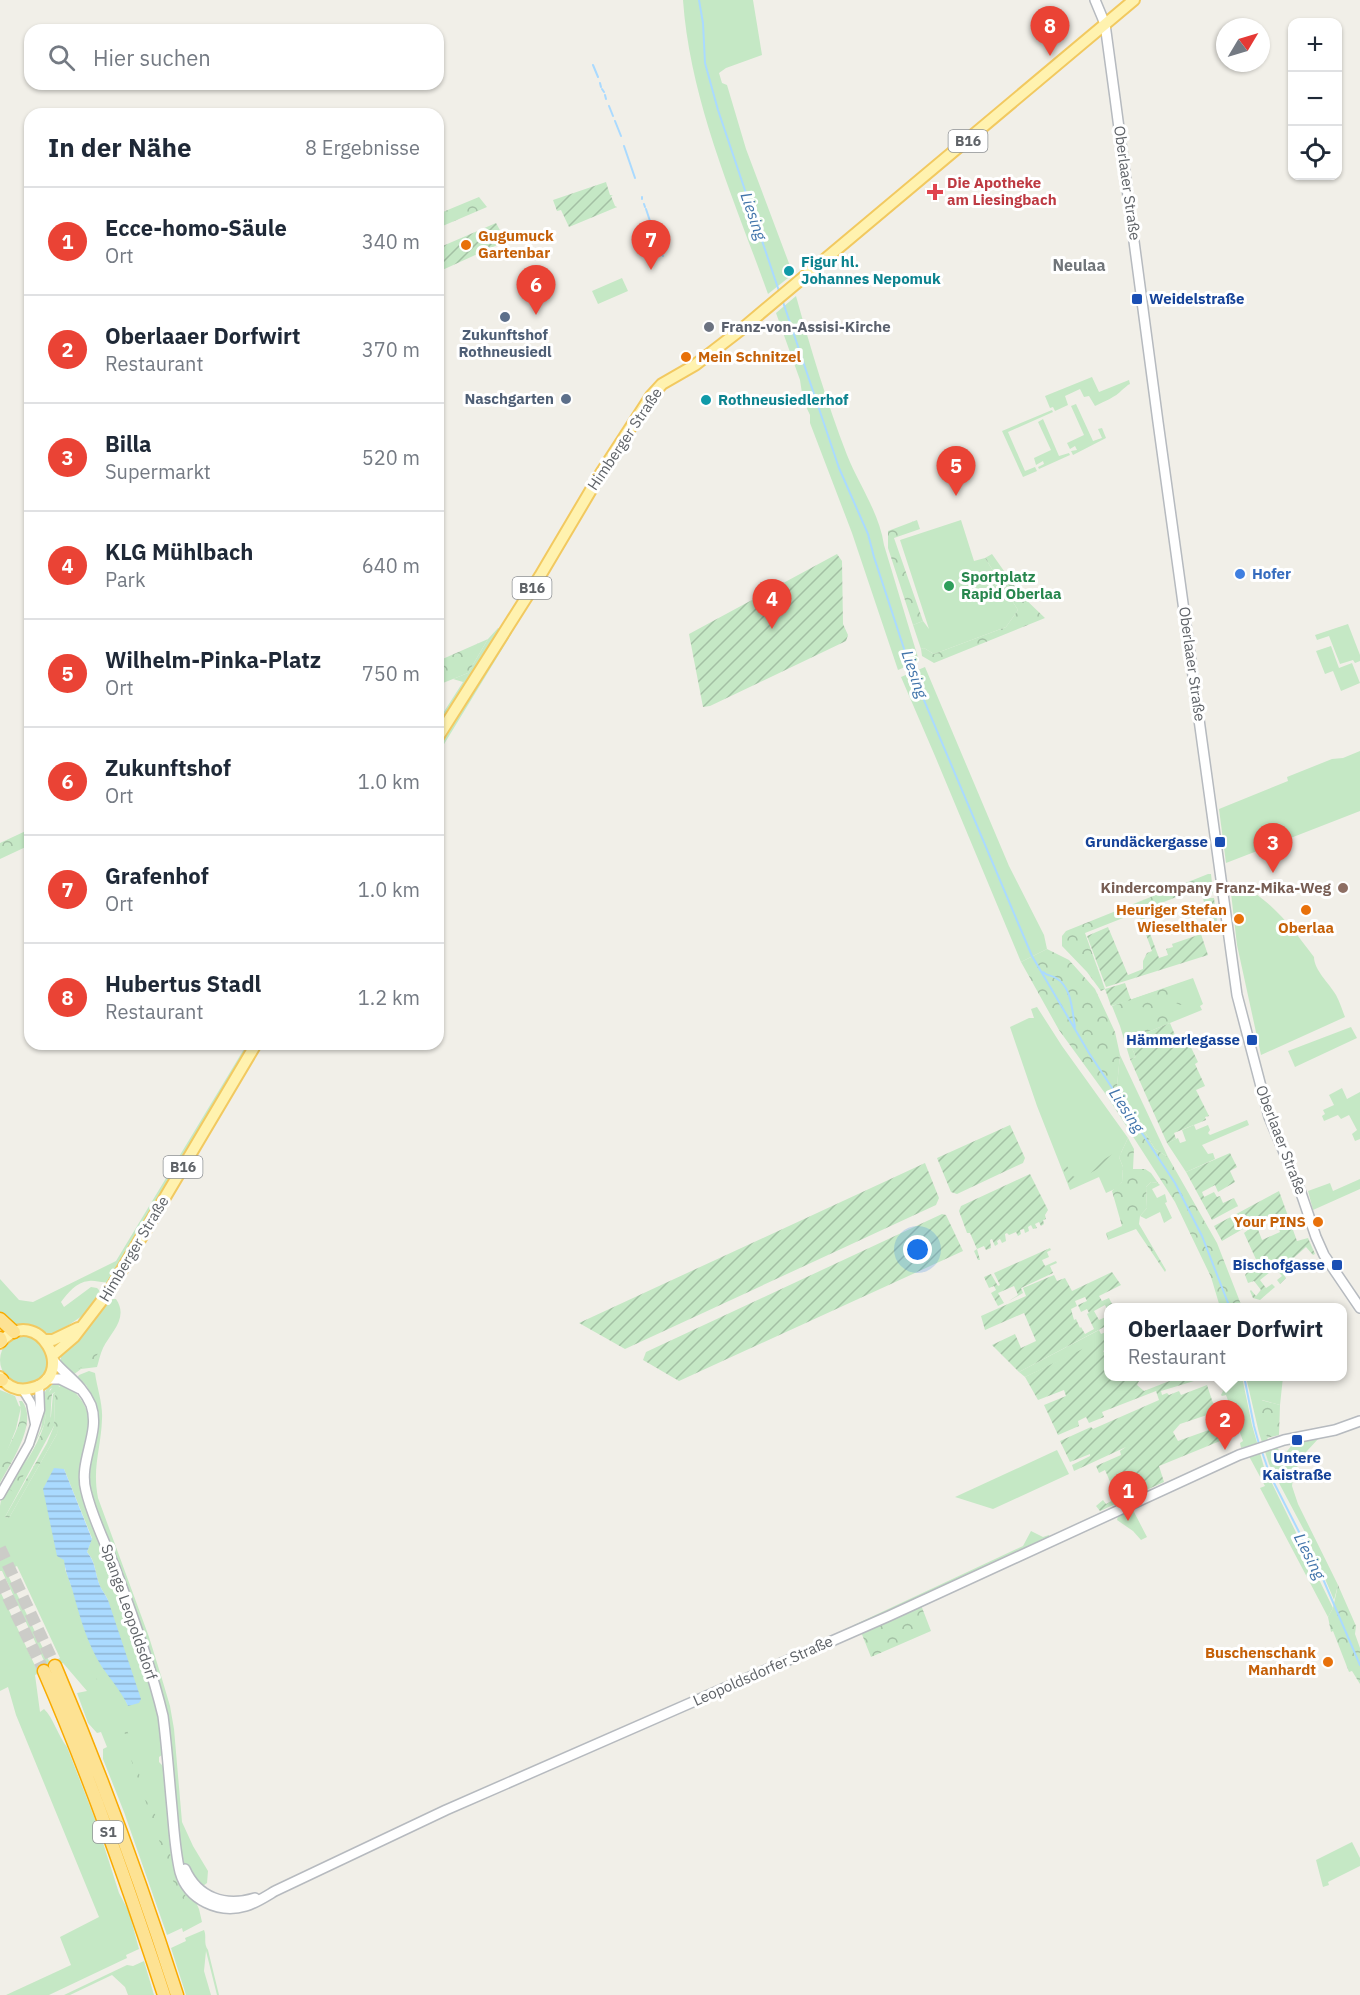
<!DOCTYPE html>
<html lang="de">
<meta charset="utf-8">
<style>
:root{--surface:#fff;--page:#f6f6f7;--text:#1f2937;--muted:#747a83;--line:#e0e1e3;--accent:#ea4335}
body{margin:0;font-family:"IBM Plex Sans",sans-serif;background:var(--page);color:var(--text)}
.controls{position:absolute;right:18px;top:18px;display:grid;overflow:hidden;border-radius:12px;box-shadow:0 2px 4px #0004}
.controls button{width:54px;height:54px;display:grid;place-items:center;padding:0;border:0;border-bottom:2px solid var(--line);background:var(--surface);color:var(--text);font:30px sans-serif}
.compass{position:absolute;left:1216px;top:18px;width:54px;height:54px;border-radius:50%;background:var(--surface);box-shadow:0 2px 4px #0004;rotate:52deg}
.you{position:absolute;left:918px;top:1250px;width:21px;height:21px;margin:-15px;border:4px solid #fff;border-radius:50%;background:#1a73e8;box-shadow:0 0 0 9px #1a73e833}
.badge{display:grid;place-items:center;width:39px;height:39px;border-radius:50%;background:var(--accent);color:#fff;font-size:20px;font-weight:700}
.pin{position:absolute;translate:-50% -50px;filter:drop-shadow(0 2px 3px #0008)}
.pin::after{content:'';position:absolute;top:32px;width:21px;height:18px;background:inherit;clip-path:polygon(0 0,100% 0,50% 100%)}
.popup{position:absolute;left:1104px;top:1303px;width:243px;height:78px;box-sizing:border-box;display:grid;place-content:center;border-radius:12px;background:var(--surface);filter:drop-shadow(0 2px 4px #0005);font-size:20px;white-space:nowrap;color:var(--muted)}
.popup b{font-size:22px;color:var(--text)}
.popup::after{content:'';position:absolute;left:50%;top:100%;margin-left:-12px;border:12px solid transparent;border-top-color:var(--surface)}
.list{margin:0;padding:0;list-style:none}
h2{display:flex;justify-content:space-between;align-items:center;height:78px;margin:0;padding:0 24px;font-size:26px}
h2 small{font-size:20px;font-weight:400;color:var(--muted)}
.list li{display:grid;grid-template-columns:39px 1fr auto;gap:18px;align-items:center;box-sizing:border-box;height:108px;padding:0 24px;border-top:2px solid var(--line)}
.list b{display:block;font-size:22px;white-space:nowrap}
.list p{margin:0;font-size:20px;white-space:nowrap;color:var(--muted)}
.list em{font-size:20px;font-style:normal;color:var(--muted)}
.icon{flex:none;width:33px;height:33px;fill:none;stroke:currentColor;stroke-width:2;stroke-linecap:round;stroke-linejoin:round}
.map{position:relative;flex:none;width:1360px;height:1995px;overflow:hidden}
.search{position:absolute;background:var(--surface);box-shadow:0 2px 4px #0004;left:24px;top:24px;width:420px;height:66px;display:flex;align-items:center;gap:15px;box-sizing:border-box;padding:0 21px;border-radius:18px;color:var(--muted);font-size:22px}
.panel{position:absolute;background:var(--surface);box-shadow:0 2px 4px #0004;left:24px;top:108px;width:420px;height:942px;border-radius:18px}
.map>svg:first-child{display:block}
</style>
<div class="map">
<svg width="1360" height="1995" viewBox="0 0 1360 1995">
<defs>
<pattern id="forest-crowns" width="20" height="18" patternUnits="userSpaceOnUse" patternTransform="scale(1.5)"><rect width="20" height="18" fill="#c5e8c5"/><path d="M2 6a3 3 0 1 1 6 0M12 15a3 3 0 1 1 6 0" fill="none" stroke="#a3c0a4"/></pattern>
<pattern id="garden-furrows" width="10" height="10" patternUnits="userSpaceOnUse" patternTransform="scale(1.5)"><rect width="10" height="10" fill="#c5e8c5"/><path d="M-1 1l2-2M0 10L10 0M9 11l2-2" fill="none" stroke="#a3c0a4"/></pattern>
<pattern id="water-rules" width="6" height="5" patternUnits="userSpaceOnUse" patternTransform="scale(1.5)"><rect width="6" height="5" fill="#aadaff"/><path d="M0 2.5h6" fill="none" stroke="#8eb4d2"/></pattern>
</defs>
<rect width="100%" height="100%" fill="#f1efe8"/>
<!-- green -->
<path fill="#c5e8c5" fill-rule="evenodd" d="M683,0H753L762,55L726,68L719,73L722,83L727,85L746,149L793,274L768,294C734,199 690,101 683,0Z
M622,278L628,291L598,304L592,291Z
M796,296C811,350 827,403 847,455C859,485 879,512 884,545L919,661L898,670L852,533L810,423V415L803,400L800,380L776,313Z
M1092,377L1099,392L1129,380L1130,384C1127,385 1125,388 1122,390C1116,397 1103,402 1095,406L1089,396L1084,397L1080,389L1065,396L1068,405L1055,411L1053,407L1050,408L1045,396Z
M1076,404L1093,441L1102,438L1098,429L1102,428L1106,438L1073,455L1071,451L1077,450L1075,446L1070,449L1067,443L1084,435L1071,406Z
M1052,410L1053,412L1008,432L1025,471L1035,467L1037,471L1023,477L1002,431Z
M1043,419L1059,456L1069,453L1070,455L1039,469L1038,467L1044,464L1043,461L1036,465L1034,458L1051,450L1038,422Z
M961,520L974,561L985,558L1018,610L1006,627L934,654L924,648L921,649L913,625L923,621L929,629L900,540Z
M1348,624L1360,655V661L1355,663L1353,660L1340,664L1329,636L1317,640L1315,635Z
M498,628L512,633L438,754V721L463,682L453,679L468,673L488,639Z
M1331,646L1339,668L1352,663L1360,683L1341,691L1333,671L1325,674L1316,651Z
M925,667L1009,866L1044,935L1047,949L1021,962L935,756L901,677Z
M1360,751V811L1226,863L1219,809L1288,781L1287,777L1332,759L1343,758Z
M1246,887C1277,907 1292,928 1314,957C1314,970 1329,983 1336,995C1340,1002 1342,1010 1345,1017L1261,1055L1237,945L1231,893Z
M1193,978L1203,1004L1200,1006L1202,1010L1128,1040L1136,1057L1130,1059L1120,1026L1112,1006Z
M1037,1007L1062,1046L1128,1138L1119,1157L1123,1167L1122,1182L1117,1188L1106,1193L1099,1177L1070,1190L1037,1106L1010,1027L1029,1018H1034L1031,1009Z
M1351,1027L1357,1038L1295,1067L1288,1051Z
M247,1044H250L108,1282C101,1283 95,1280 89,1281C76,1282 68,1293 61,1302L64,1307L91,1287L97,1288L100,1291L98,1298L85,1314L57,1333L49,1334L32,1325H15L0,1314V1279L19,1300L33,1302L116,1261Z
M1120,1055L1168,1157L1155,1149L1117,1086Z
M1342,1088L1347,1099L1360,1092V1139L1355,1141L1352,1134L1357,1130L1349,1115L1341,1119L1338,1115L1324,1121L1322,1116L1325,1114L1323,1110L1334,1105L1329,1095Z
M1247,1120L1249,1125L1202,1145L1208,1154L1213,1153L1215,1159L1186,1172L1167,1143L1178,1138L1180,1143L1186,1141L1182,1130L1194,1125L1196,1130L1208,1125L1210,1130L1208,1133L1210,1135Z
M1360,1179V1189L1313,1210L1308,1191L1330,1183L1333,1191Z
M1151,1182L1158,1183L1160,1185L1152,1189L1157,1198L1165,1194L1167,1202L1165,1203L1172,1218L1164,1223L1160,1212L1146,1219L1140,1216L1147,1208L1146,1187Z
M112,1299H116C129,1318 111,1332 103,1348C100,1354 99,1361 97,1367L81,1369L73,1375L60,1364L62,1350L81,1336Z
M1099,1330L1101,1334L1106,1332L1108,1338L1025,1377L1019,1372Z
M0 1360a24 24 0 1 1 48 0a24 24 0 1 1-48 0Z
M89,1371L95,1373C97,1388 103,1404 102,1419C101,1449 92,1467 98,1498L149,1637L162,1679L170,1706L174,1729L182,1822L193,1846L208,1871L207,1883L203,1886H198L184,1863L179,1842L168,1726L120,1570L95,1506L90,1484V1461L98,1426V1414L93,1398L86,1385L77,1378L79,1375Z
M1215,1377H1242L1252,1425L1264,1467L1333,1608L1328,1617L1260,1488L1265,1486L1244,1447L1241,1448L1240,1443L1243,1441L1226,1395L1222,1396L1221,1395L1223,1391Z
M1246,1377H1283L1280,1405L1262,1400L1267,1438L1284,1455L1292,1445V1443L1319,1438L1307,1451L1294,1472L1292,1486L1298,1504L1338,1585L1334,1600L1306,1534L1269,1464L1259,1433Z
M60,1382C79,1392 92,1409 88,1431C87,1439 84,1446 82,1454C80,1465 80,1475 80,1486L133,1630L154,1695L160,1721L162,1755L159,1757V1762L165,1768L173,1852L199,1909L202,1922L183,1932L182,1928L167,1935L124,1812L103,1759V1749L107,1747L101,1732L97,1733L88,1723L77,1693L87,1691L63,1663L35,1675L40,1712L44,1709C53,1717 58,1736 67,1747L98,1827L119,1893L129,1912L139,1949L126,1955L127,1958L49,1995H6L71,1965L60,1937L99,1917L16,1715L8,1687L0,1691V1591L37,1670L46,1665L2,1571H0C0,1550 0,1527 0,1506C3,1484 33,1452 41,1428C46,1410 36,1384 60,1382ZM60,1386L57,1434L9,1518L5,1517L54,1426L55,1392L53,1394L51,1416L12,1492L44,1425L50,1389ZM64,1469L92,1538L87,1552C96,1561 95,1575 100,1586C102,1591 106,1595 108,1600L128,1706L121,1691L101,1665L65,1569ZM17,1566L60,1658L50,1663L6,1571Z
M0,1390L15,1396L19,1406L21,1407L16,1429L0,1469Z
M1057,1450L1069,1474L993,1509L955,1497Z
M1133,1510L1147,1537L1141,1540L1133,1531L1117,1520L1118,1516Z
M1031,1531L1043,1537L1049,1535L1050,1547L861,1632L854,1625L1023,1546Z
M1352,1842L1360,1858V1866L1328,1882L1329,1885L1323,1887L1316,1860Z
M204,1930C207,1937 203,1943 208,1950L219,1995H217L206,1951L204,1971L211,1995H186L171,1948L186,1941L185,1938Z
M144,1961L154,1995H128L125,1987L112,1975L70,1995H64L127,1965L133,1966Z"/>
<!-- forest -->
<path fill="url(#forest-crowns)" d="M479,197L487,207L438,228V214Z
M917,520L920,529L894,538L923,621L913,625L888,548V531Z
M992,554L1021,595L1045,618L934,663L922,656L921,649L924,648L934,654L1006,627L1018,610L985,558Z
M488,639L468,673L438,685V661Z
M30,829V845L0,859V843Z
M1208,874H1211L1212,883L1085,933L1105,989L1101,991L1087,972L1062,946V936L1066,931Z
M1047,949L1069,960L1095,989L1115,1032L1120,1055L1117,1086L1155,1149L1168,1157L1217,1243L1242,1307H1220L1211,1277L1175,1202L1107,1096L1059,1030L1021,962Z
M1183,982L1186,998L1185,1003L1180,1005L1172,1001L1167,1006L1169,1012L1179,1017L1176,1018L1177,1019L1131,1039C1132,1028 1146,1023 1149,1011L1143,1007L1121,1012L1115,1005Z
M1128,1138L1134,1149L1133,1169H1145L1151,1173L1158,1183L1151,1182L1146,1187L1147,1208L1140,1216L1139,1224L1166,1270L1165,1272L1136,1229L1108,1240L1106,1233L1122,1226L1112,1191L1122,1182L1123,1167L1119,1157Z
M105,1330H107L102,1346L93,1362L74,1371L71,1368L75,1354L90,1348Z
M56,1385L60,1387V1421L57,1434L9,1518L5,1517L47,1443L54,1426L55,1392L52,1394C50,1408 52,1422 47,1436C38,1455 24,1474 13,1492L9,1489C21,1469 37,1448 44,1425C48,1411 42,1394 56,1385Z
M1261,1400L1280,1405L1279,1435L1267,1438L1261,1411Z
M19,1401H22C39,1422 10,1464 0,1483C0,1479 0,1473 0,1469C4,1448 27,1424 19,1401Z
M1338,1585L1356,1626L1355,1634L1360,1648V1684L1352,1671L1349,1672L1333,1631L1331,1632L1328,1617L1333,1608Z
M921,1605L931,1631L871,1657L861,1632Z
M96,1678C103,1687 106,1698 112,1706C119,1715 124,1721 128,1733C130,1739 129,1745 131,1751C139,1775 149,1800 159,1824C168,1843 173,1865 179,1885L184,1891L189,1907L176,1889L126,1745V1737L119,1717L109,1708Z"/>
<!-- garden -->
<path fill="url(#garden-furrows)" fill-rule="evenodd" d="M606,182L610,195H613L611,196L615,206L617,207L569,227L561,210L557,211L553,200Z
M496,223L506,241L438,272V248Z
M837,554L842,561L843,624L848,635L846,641L710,706L703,707L689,634Z
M1212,883L1213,893L1209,894L1210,898H1214L1217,921L1206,926L1203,923L1208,922L1202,893L1197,894L1195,890Z
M1144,917L1159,958L1168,955L1166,949L1173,947L1172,944L1201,934L1208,955L1106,987L1087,936L1108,927L1128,975L1143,969V961L1147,953L1152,951L1140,918Z
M1125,983L1131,1000L1111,1006L1105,989Z
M1170,1023L1177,1040L1182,1038L1184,1043L1188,1041L1198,1062L1195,1064L1205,1086L1196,1090L1209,1116L1205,1117L1206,1120L1174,1133L1176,1139L1167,1143L1130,1059L1136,1057L1128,1040Z
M1010,1125L1025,1158L1023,1163L957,1194L951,1192L937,1158Z
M1118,1149L1121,1153L1119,1157L1069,1185L1063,1169L1067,1166L1074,1177L1118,1151Z
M1230,1153L1237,1167L1230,1171L1235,1182L1218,1192L1215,1185L1202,1192L1204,1197L1214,1192L1217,1197L1220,1196L1223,1203L1234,1198L1238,1206L1212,1220L1186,1172Z
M925,1163L939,1198L936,1205L625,1349L579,1323Z
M1030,1174L1048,1210L1045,1215L1046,1219L1043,1220L1044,1224L1041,1226L1039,1222L1035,1224L1037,1228L1033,1229L1031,1225L1028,1227L1029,1231L1025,1233L1024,1229L1020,1230L1021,1234L1018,1236L1016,1232L1009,1235L1007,1233L1005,1234L1006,1241L1002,1243L1000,1239L997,1241L998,1244L995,1246L992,1239L990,1240L991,1248L986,1250L984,1246L977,1249L980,1260H978L974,1251L977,1249L970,1233H967L959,1211L961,1206Z
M1279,1191L1297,1241L1308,1238L1315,1254L1313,1255L1306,1247L1289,1262L1295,1270L1292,1273L1283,1258L1276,1263L1286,1278L1280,1284L1277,1280L1282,1276L1275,1268L1260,1280L1266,1288L1272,1284L1275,1287L1260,1300L1253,1298L1250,1291L1251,1290L1256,1296L1261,1290L1254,1281L1248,1283L1245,1275L1248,1271L1259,1266L1244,1233L1253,1226L1257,1227L1262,1240L1280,1232L1276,1222L1269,1221L1261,1224L1255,1222L1222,1241L1214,1226Z
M942,1214L946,1215L963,1251L679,1381L643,1360L646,1352Z
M1050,1248L1051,1250L1047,1252L1049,1257L1042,1260L1045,1266L1056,1261L1057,1263L1050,1266L1053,1273L1021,1288L1023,1293L1009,1301L1018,1295L1014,1286L998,1293L1004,1303L998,1306L991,1293L996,1290L994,1286L989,1288L984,1277L991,1274L998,1286L1000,1285L994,1273Z
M1112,1272L1121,1285L1099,1296L1102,1301L1109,1298L1113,1306L1107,1309L1105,1305L1094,1311L1099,1320L1108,1316V1325L1019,1372L992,1345L1015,1334L1021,1348L1036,1341L1024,1313L985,1330L981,1316L1026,1296L1023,1288L1054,1275L1057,1281L1065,1278L1072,1291ZM1085,1297L1087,1301L1078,1305L1081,1312L1087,1309L1089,1313L1087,1314L1094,1329L1085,1334L1081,1327L1080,1328L1076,1319L1074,1320L1071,1309L1077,1306L1075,1301Z
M1105,1338L1108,1348L1103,1351L1108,1358V1376L1146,1377L1139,1381L1137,1385L1144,1391L1172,1380L1171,1377H1196L1194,1381L1161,1391L1162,1395L1167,1393L1169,1395L1179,1391L1181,1395L1207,1385L1216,1412L1180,1424L1173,1432L1178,1441L1220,1426L1225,1439L1159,1466L1164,1482L1100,1511L1096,1506L1103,1500L1106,1504L1117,1498L1105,1470L1099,1473L1096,1466L1121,1455L1120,1451L1126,1447L1074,1471L1072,1465L1090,1456V1454L1070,1462L1060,1441L1091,1427L1093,1429L1159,1400L1156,1391L1102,1412L1104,1417L1089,1423L1086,1417L1078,1421L1079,1426L1058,1435L1044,1405L1066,1396L1064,1390L1038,1400L1025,1377Z"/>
<!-- water -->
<path fill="url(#water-rules)" d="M54,1468L64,1469L92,1539L87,1552C96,1562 95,1575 100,1586C102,1591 106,1595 108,1600L141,1699L139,1703L128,1706C121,1691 111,1680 102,1667C87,1644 80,1617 73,1592C70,1581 65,1572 64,1560L57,1556L43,1489Z"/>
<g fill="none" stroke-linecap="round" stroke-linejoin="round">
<!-- stream -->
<path stroke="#aadaff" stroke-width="2" d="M699,0L703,23L705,63L718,110L780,294
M593,65L598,77
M600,83L601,87
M602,89L604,92
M605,95L606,99
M609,106L613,116
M615,121L621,136
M624,146L635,178
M642,197V199
M644,204L645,207
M646,209L653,230
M655,235L657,241
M661,252L663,256
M782,299L839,468L868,534L874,557L910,667L1032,956L1089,1053L1175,1183L1202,1236L1230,1308
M1043,972C1047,976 1051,975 1056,978C1072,987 1072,1011 1075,1027
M1244,1376L1254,1426L1259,1444
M1261,1449L1270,1475L1323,1579L1360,1665"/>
<!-- motorway-tunnel -->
<path stroke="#ccccc8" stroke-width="12" stroke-dasharray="12 6" stroke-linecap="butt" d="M0,1548L55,1666
M0,1581L44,1671"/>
<defs>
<path id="tertiary" d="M23,1390L31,1403L35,1424
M0,1495L29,1444L40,1410L39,1385"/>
<path id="secondary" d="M1095,0L1105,24L1115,98L1158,422L1237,995L1269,1117L1300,1190L1316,1237L1324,1255L1360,1308
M53,1360C66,1376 82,1384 91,1405C101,1433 78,1461 86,1491C92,1517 105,1542 115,1568C133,1616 151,1666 163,1716C167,1747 169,1777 172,1808C174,1829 175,1851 180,1872C188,1900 219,1914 246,1906C256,1903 265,1897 275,1891L446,1810L889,1616L1239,1455L1284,1440L1335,1430L1360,1421
M47,1379H60L80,1389
M185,1869C198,1898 225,1907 255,1898"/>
<path id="primary" d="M438,737L540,576L601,473L651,396L662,384L695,365L743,328L1134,0
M46,1340H53L78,1328
M0,1343C37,1299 82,1380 28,1389C17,1391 7,1386 0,1377
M53,1355L74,1337L110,1290L256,1044"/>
<path id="motorway" d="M0,1319L14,1332
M0,1338L1,1341
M0,1380H2
M55,1666C101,1774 141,1883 177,1995
M44,1671C90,1777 128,1885 164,1995"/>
</defs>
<!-- tertiary casing -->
<use href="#tertiary" stroke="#b5b8bc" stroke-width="11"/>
<!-- secondary casing -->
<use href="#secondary" stroke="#b6babf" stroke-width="12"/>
<!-- primary casing -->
<use href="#primary" stroke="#f2c960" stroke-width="14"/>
<!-- motorway casing -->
<use href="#motorway" stroke="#f9ab00" stroke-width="15"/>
<!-- tertiary -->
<use href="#tertiary" stroke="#fff" stroke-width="8"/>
<!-- secondary -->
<use href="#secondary" stroke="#fff" stroke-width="9"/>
<!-- primary -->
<use href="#primary" stroke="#fff2af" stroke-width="10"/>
<!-- motorway -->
<use href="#motorway" stroke="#fde293" stroke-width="12"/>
</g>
<!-- markers -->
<path fill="#e0444e" stroke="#fff" stroke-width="2" d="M932 183h6v6h6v6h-6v6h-6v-6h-6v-6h6z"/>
<g fill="#e8710a" stroke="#fff" stroke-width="2">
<circle cx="466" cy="245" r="6"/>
<circle cx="686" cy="357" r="6"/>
<circle cx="1306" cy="910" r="6"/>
<circle cx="1239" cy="919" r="6"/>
<circle cx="1318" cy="1222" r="6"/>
<circle cx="1328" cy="1662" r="6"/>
</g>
<g fill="#0f9aa8" stroke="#fff" stroke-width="2">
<circle cx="789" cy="271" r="6"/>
<circle cx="706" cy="400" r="6"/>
</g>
<g fill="#1a4fb4" stroke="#fff" stroke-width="2">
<rect x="1131" y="293" width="12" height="12" rx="3"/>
<rect x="1214" y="836" width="12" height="12" rx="3"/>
<rect x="1246" y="1034" width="12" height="12" rx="3"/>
<rect x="1331" y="1259" width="12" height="12" rx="3"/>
<rect x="1291" y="1434" width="12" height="12" rx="3"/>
</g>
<g fill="#5c6f8a" stroke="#fff" stroke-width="2">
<circle cx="505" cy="317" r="6"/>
<circle cx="566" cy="399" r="6"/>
</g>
<circle fill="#6b7280" stroke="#fff" stroke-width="2" cx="709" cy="327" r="6"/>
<circle fill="#3f7fe0" stroke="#fff" stroke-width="2" cx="1240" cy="574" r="6"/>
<circle fill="#2e9e5b" stroke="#fff" stroke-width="2" cx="949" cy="586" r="6"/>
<circle fill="#8d6e63" stroke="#fff" stroke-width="2" cx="1343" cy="888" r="6"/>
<g text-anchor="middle" stroke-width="6" stroke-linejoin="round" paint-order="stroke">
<!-- shield labels -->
<g fill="#fff" stroke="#8f9295" stroke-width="1.5">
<rect x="948.5" y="130" width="39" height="22" rx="4.5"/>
<rect x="512.5" y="577" width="39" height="22" rx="4.5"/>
<rect x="163.5" y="1156" width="39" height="22" rx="4.5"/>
<rect x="93" y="1821" width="30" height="22" rx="4.5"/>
</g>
<g font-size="14" font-weight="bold" fill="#5f6368">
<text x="968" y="146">B16</text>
<text x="532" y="593">B16</text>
<text x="183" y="1172">B16</text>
<text x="108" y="1837">S1</text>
</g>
<!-- health labels -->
<g font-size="15" font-weight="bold" fill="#be3a42" stroke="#fff" text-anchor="start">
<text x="947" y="188">Die Apotheke<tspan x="947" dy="17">am Liesingbach</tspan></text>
</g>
<!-- street labels -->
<g font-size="15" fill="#5f6368" stroke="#fff">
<text transform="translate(1127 183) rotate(82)" y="5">Oberlaaer Straße</text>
<text transform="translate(625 439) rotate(-56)" y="5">Himberger Straße</text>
<text transform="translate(1192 664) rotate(82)" y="5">Oberlaaer Straße</text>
<text transform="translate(1281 1140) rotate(69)" y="5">Oberlaaer Straße</text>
<text transform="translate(134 1249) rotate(-59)" y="5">Himberger Straße</text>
<text transform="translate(129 1612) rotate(71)" y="5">Spange Leopoldsdorf</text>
<text transform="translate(763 1671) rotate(-24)" y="5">Leopoldsdorfer Straße</text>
</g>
<!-- food labels -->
<g font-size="15" font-weight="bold" fill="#c56008" stroke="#fff" text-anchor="end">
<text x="478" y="241" text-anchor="start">Gugumuck<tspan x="478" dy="17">Gartenbar</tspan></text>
<text x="698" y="362" text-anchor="start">Mein Schnitzel</text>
<text x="1227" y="915">Heuriger Stefan<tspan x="1227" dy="17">Wieselthaler</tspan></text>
<text x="1306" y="933" text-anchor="middle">Oberlaa</text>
<text x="1306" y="1227">Your PINS</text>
<text x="1316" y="1658">Buschenschank<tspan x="1316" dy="17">Manhardt</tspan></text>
</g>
<!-- culture labels -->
<g font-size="15" font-weight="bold" fill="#0d838f" stroke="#fff" text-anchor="start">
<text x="801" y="267">Figur hl.<tspan x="801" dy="17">Johannes Nepomuk</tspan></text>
<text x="718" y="405">Rothneusiedlerhof</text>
</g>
<!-- transit labels -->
<g font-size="15" font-weight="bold" fill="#164399" stroke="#fff" text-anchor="end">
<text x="1149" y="304" text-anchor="start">Weidelstraße</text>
<text x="1208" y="847">Grundäckergasse</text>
<text x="1240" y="1045">Hämmerlegasse</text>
<text x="1325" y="1270">Bischofgasse</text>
<text x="1297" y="1463" text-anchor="middle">Untere<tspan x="1297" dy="17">Kaistraße</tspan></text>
</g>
<!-- worship labels -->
<g font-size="15" font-weight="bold" fill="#5b616d" stroke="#fff" text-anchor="start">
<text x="721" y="332">Franz-von-Assisi-Kirche</text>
</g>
<!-- service labels -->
<g font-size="15" font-weight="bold" fill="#4e5e75" stroke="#fff">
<text x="505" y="340">Zukunftshof<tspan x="505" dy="17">Rothneusiedl</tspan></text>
<text x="554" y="404" text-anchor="end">Naschgarten</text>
</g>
<!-- shop labels -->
<g font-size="15" font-weight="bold" fill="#366cbe" stroke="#fff" text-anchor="start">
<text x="1252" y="579">Hofer</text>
</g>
<!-- leisure labels -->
<g font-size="15" font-weight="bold" fill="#27864d" stroke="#fff" text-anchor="start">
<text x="961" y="582">Sportplatz<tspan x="961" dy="17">Rapid Oberlaa</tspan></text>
</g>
<!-- education labels -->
<g font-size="15" font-weight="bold" fill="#785e54" stroke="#fff" text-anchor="end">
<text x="1331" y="893">Kindercompany Franz-Mika-Weg</text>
</g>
<!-- water labels -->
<g font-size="16" font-style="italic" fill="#4174aa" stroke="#fff">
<text transform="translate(754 216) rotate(71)" y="6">Liesing</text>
<text transform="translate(915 674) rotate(71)" y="6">Liesing</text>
<text transform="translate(1127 1110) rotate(57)" y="6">Liesing</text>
<text transform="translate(1310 1556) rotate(63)" y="6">Liesing</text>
</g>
<!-- neighbourhood labels -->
<g font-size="16" font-weight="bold" fill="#70757a" stroke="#fff">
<text x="1079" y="271">Neulaa</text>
</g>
</g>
</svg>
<div class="controls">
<button>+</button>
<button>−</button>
<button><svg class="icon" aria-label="locate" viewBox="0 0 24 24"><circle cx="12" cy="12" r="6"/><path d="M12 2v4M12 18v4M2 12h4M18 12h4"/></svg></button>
</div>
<svg class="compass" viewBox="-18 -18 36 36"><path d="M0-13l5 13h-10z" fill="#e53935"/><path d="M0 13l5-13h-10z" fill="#747a83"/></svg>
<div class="you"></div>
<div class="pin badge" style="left:1128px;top:1521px">1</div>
<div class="pin badge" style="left:1225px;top:1450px">2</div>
<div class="popup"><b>Oberlaaer Dorfwirt</b>Restaurant</div>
<div class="pin badge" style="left:1273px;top:873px">3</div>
<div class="pin badge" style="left:772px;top:629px">4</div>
<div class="pin badge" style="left:956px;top:496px">5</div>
<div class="pin badge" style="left:536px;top:315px">6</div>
<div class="pin badge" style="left:651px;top:270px">7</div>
<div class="pin badge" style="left:1050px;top:56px">8</div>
<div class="search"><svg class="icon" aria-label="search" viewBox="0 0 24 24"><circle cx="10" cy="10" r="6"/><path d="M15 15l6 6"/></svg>Hier suchen</div>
<section class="panel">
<h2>In der Nähe<small>8 Ergebnisse</small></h2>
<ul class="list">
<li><span class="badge">1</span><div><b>Ecce-homo-Säule</b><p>Ort</p></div><em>340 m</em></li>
<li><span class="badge">2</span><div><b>Oberlaaer Dorfwirt</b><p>Restaurant</p></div><em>370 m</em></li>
<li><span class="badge">3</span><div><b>Billa</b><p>Supermarkt</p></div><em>520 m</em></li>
<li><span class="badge">4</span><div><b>KLG Mühlbach</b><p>Park</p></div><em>640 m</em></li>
<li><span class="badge">5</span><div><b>Wilhelm-Pinka-Platz</b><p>Ort</p></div><em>750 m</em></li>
<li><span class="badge">6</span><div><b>Zukunftshof</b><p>Ort</p></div><em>1.0 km</em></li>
<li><span class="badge">7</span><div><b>Grafenhof</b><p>Ort</p></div><em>1.0 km</em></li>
<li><span class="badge">8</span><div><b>Hubertus Stadl</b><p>Restaurant</p></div><em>1.2 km</em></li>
</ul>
</section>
</div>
